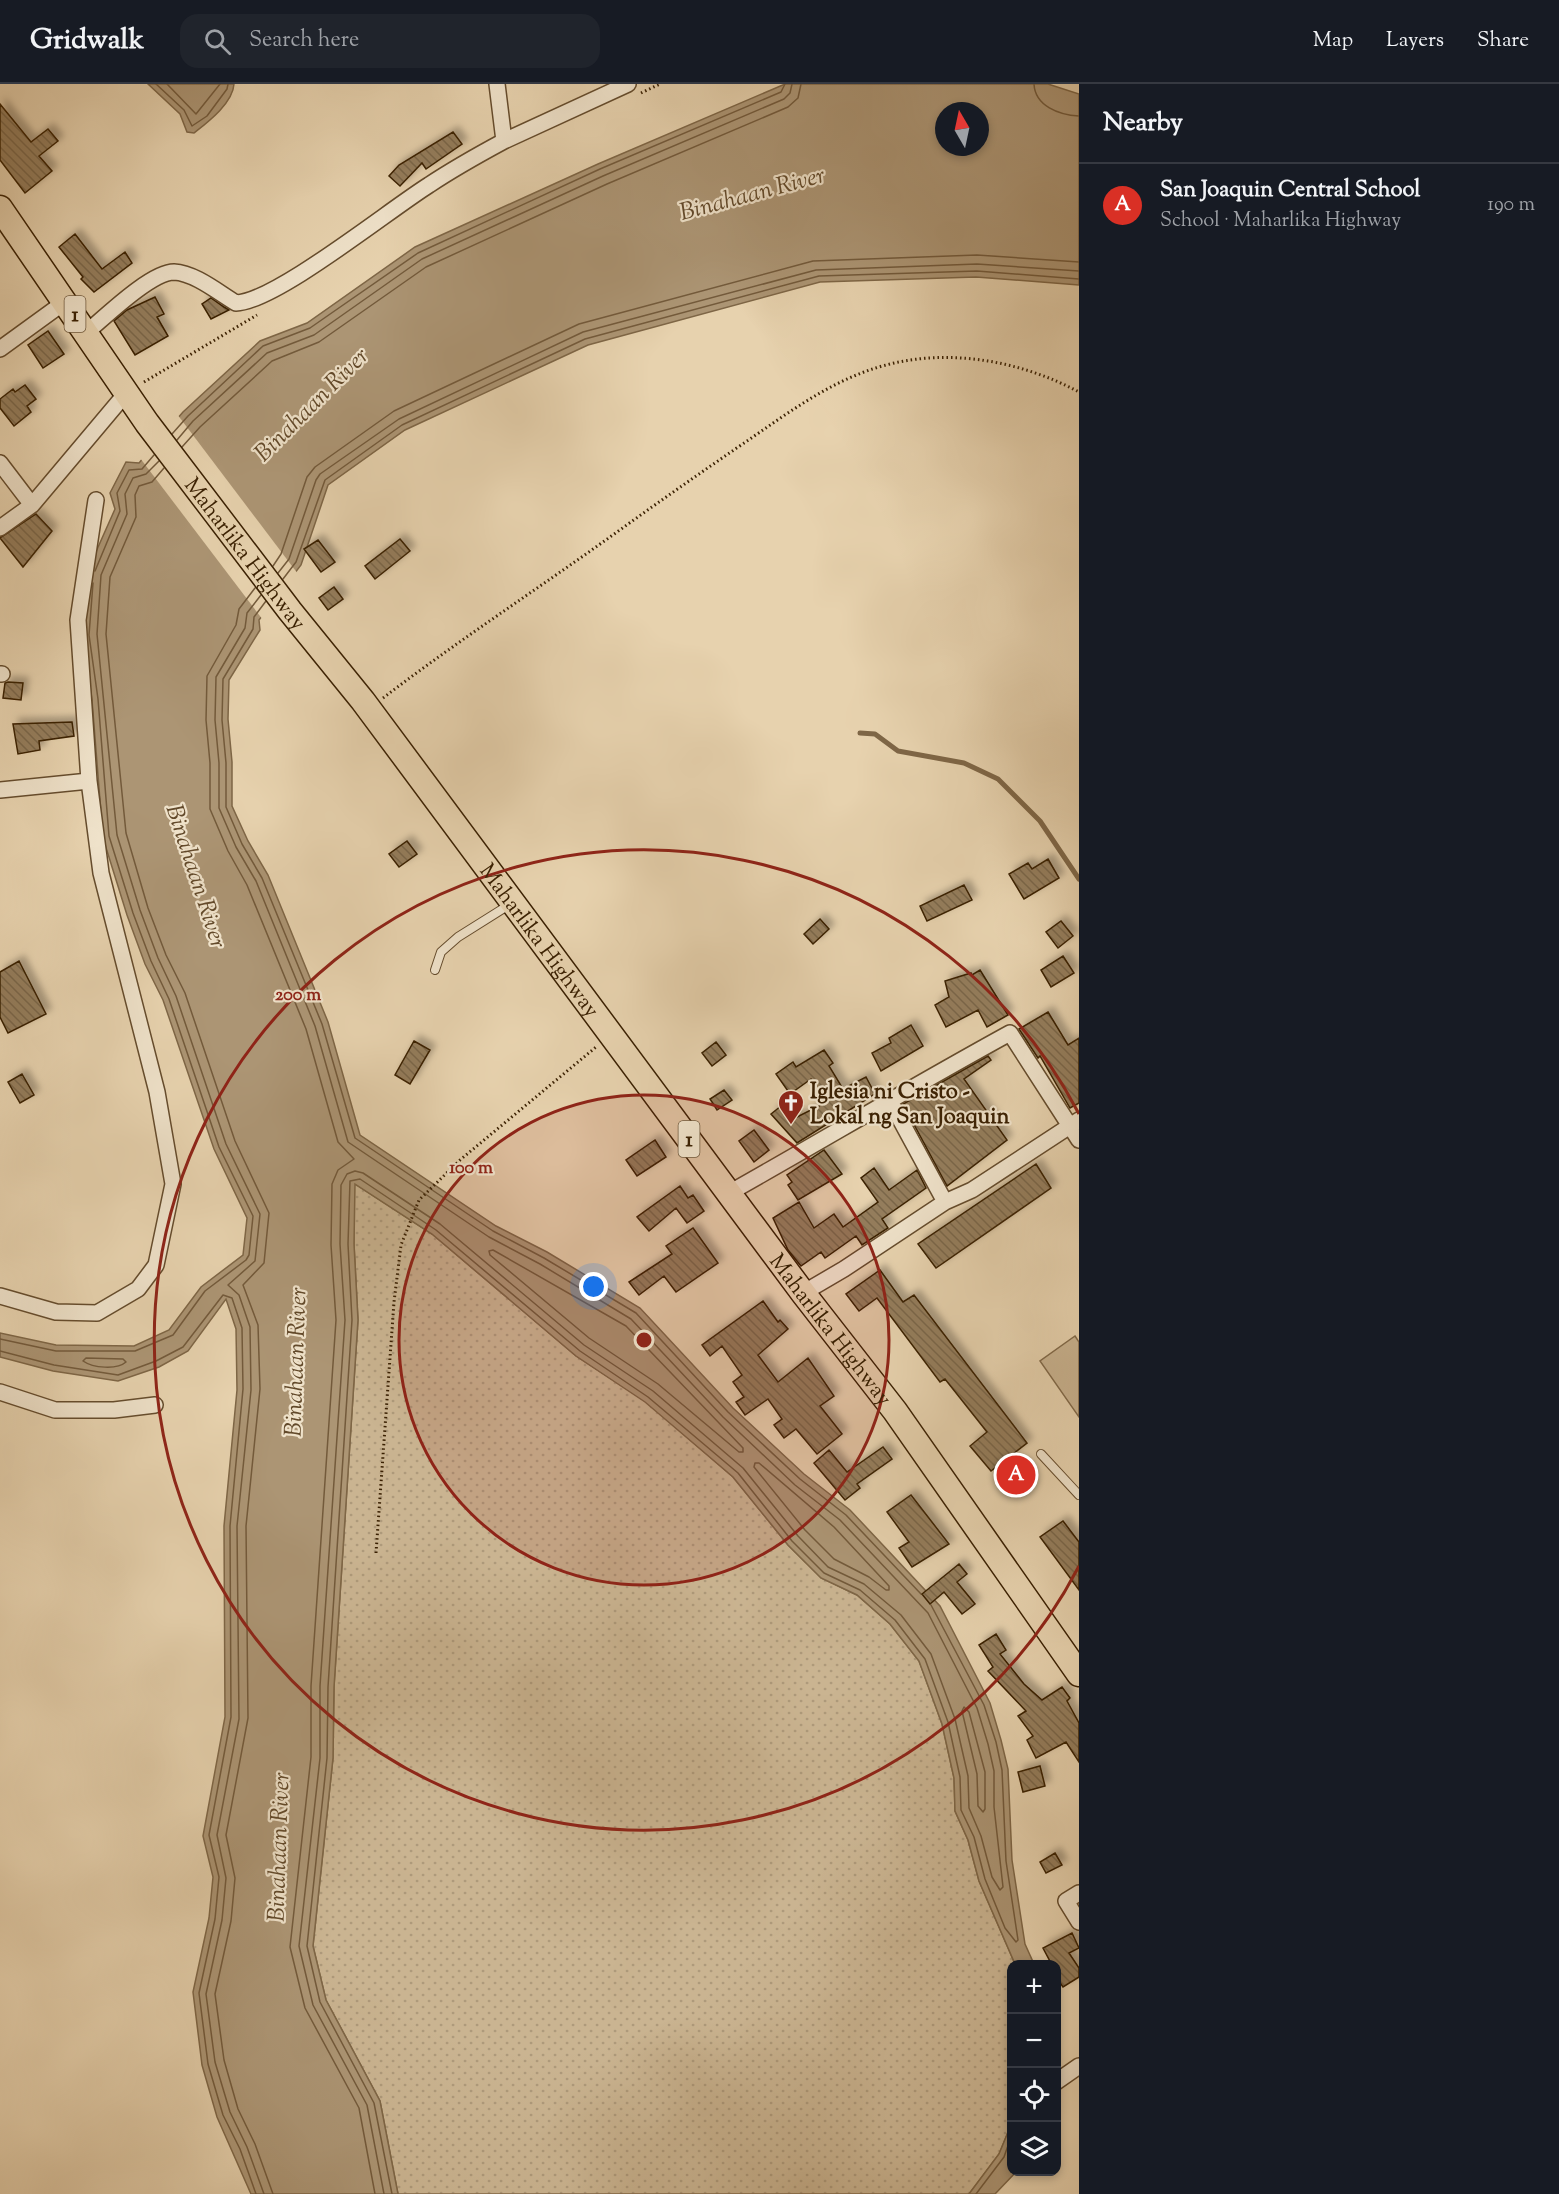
<!DOCTYPE html>
<meta charset="utf-8">
<style>
:root{--surface:#171b24;--page:#20242c;--text:#f1f3f6;--muted:#9ea1a6;--line:#363941;--accent:#d93025}
body{margin:0;font-family:"Sorts Mill Goudy",serif;background:var(--page);color:var(--text)}
.controls{position:absolute;right:18px;bottom:18px;display:grid;overflow:hidden;border-radius:12px;box-shadow:0 3px 9px #0003}
.controls button{width:54px;height:54px;display:grid;place-items:center;padding:0;border:0;border-bottom:2px solid var(--line);background:var(--surface);color:var(--text);font:30px sans-serif}
.compass{position:absolute;left:935px;top:18px;width:54px;height:54px;border-radius:50%;background:var(--surface);box-shadow:0 3px 9px #0003;rotate:351deg}
.you{position:absolute;left:594px;top:1203px;width:21px;height:21px;margin:-15px;border:4px solid #fff;border-radius:50%;background:#1a73e8;box-shadow:0 0 0 9px #1a73e833}
.badge{display:grid;place-items:center;width:39px;height:39px;border-radius:50%;background:var(--accent);color:#fff;font-size:20px;font-weight:700}
.pin{position:absolute;translate:-50% -50%;border:3px solid #fff;box-shadow:0 2px 6px #0006}
.list{margin:0;padding:0;list-style:none}
h2{display:flex;justify-content:space-between;align-items:center;height:78px;margin:0;padding:0 24px;font-size:26px}
h2 small{font-size:20px;font-weight:400;color:var(--muted)}
.list li{display:grid;grid-template-columns:39px 1fr auto;gap:18px;align-items:center;box-sizing:border-box;height:84px;padding:0 24px;border-top:2px solid var(--line)}
.list b{display:block;font-size:22px;white-space:nowrap}
.list p{margin:0;font-size:20px;white-space:nowrap;color:var(--muted)}
.list em{font-size:20px;font-style:normal;color:var(--muted)}
.icon{flex:none;width:33px;height:33px;fill:none;stroke:currentColor;stroke-width:2;stroke-linecap:round;stroke-linejoin:round}
.map{position:relative;flex:none;width:1079px;height:2110px;overflow:hidden}
header{display:flex;align-items:center;gap:36px;box-sizing:border-box;height:84px;padding:0 30px;background:var(--surface);border-bottom:2px solid var(--line)}
header strong{font-size:28px}
nav{display:flex;gap:33px;margin-inline-start:auto;font-size:21px}
.search{width:420px;height:54px;background:var(--page);display:flex;align-items:center;gap:15px;box-sizing:border-box;padding:0 21px;border-radius:18px;color:var(--muted);font-size:22px}
main{display:flex}
aside{flex:1;background:var(--surface)}
.map>svg:first-child{display:block}
</style>
<header>
<strong>Gridwalk</strong>
<div class="search"><svg class="icon" aria-label="search" viewBox="0 0 24 24"><circle cx="10" cy="10" r="6"/><path d="M15 15l6 6"/></svg>Search here</div>
<nav><a>Map</a><a>Layers</a><a>Share</a></nav>
</header>
<main>
<div class="map">
<svg width="1079" height="2110" viewBox="0 0 1079 2110">
<defs>
<pattern id="grass-dots" width="8" height="8" patternUnits="userSpaceOnUse" patternTransform="scale(1.5)"><rect width="8" height="8" fill="#cab491"/><path d="M2 2h.1M6 6h.1" fill="none" stroke="#ae9a7b" stroke-width="1.8" stroke-linecap="round"/></pattern>
<pattern id="building-back-hatch" width="6" height="6" patternUnits="userSpaceOnUse" patternTransform="scale(1.5)"><rect width="6" height="6" fill="#947d5b"/><path d="M-1 5l2 2M0 0l6 6M5-1l2 2" fill="none" stroke="#7a6649"/></pattern>
<filter id="shadow"><feDropShadow dx="5.5" dy="-5.5" stdDeviation="3" flood-color="#0004"/></filter>
</defs>
<rect width="100%" height="100%" fill="#e7d2ae"/>
<filter id="stains"><feTurbulence type="fractalNoise" baseFrequency=".00333" numOctaves="4"/><feColorMatrix values="0 0 0 0 .2 0 0 0 0 .09 0 0 0 0 .02 0 0 0 .5 -.17"/></filter>
<radialGradient id="worn" r=".72"><stop offset=".6" stop-color="#630" stop-opacity="0"/><stop offset="1" stop-color="#630" stop-opacity=".3"/></radialGradient>
<!-- grass -->
<path fill="url(#grass-dots)" stroke="#826a4a" stroke-width="1.5" d="M354,1099L432,1150L576,1272L645,1317L733,1393L788,1461L821,1494L857,1511L890,1540L919,1577L942,1640L954,1694L955,1727L968,1756L979,1797L1015,1880H1011V2041L999,2070L969,2110H398L380,2017L326,1916L313,1862L333,1674L334,1603L358,1236L354,1160Z"/>
<!-- pitch -->
<path fill="#cab491" stroke="#826a4a" stroke-width="1.5" d="M1075,1252L1079,1258V1333L1040,1277Z"/>
<!-- water -->
<path fill="#ac9574" stroke="#7e6646" stroke-width="1.5" fill-rule="evenodd" d="M148,0H234C233,19 208,38 194,49L187,48L180,30Z
M785,0H1048L1079,10V201L976,193L820,198L588,261L405,346L328,401L301,481L259,536L260,546L229,596L228,635L232,678V722L248,757L268,791L328,938L360,1051L496,1142L547,1168L640,1224L733,1324L804,1390L850,1426L940,1522L990,1619L1001,1656L1008,1685L1012,1776L1025,1860L1034,1880H1015L979,1797L968,1756L955,1727L954,1694L942,1640L919,1577L890,1540L857,1511L821,1494L788,1461L733,1393L645,1318L576,1272L432,1150L355,1100L354,1160L358,1236L334,1603L333,1674L313,1862L326,1916L380,2017L398,2110H251L217,2033L202,1981L193,1908L209,1834L213,1793L203,1752L225,1633L224,1442L237,1306L236,1245L226,1215L188,1267L159,1283L118,1297L53,1287L0,1273V1249L56,1261L134,1262L169,1246L201,1203L243,1171L247,1134L214,1065L163,916L145,880L127,831L103,754L92,616L83,551L87,488L115,425L110,409L126,378L139,379L183,328L260,257L307,239L415,163L598,80ZM944,27H980V63H944Z
M1011,2041V2088H1016L995,2110H969L999,2070Z"/>
<!-- pier -->
<path fill="#e7d2ae" d="M177,330L298,490L263,536L140,374Z"/>
<g fill="none" stroke-linecap="round" stroke-linejoin="round">
<!-- shore -->
<path stroke="#735a3b" stroke-width="1.5" d="M156,0L184,26L192,42L207,32L227,5L228,0
M167,0L196,30L220,0
M1034,0C1035,22 1059,31 1079,32
M172,350L188,332L263,262L310,244L418,169L600,85L781,8L785,0
M177,356L193,337L267,269L314,251L422,175L603,92L784,15L790,9L792,0
M182,363L200,343L272,277L319,258L426,183L607,100L788,23L798,14L801,0
M159,377L146,390L133,394L125,410L127,430L101,491L97,550L117,751L140,826L158,874L176,912L226,1060L260,1130L255,1177L228,1201L239,1211L250,1243L251,1306L237,1442L239,1635L217,1751L226,1794L222,1836L206,1910L215,1978L230,2028L247,2063L264,2110
M164,384L152,398L139,402L135,411L136,433L110,493L106,550L126,749L148,824L166,871L185,909L235,1057L269,1129L264,1179L243,1201L258,1241L260,1305L246,1442L248,1634L226,1751L235,1794L231,1837L215,1910L224,1976L238,2025L255,2060L273,2110
M273,482L281,470L307,393L315,383L394,327L579,240L813,177L977,171L1079,178
M95,487L120,427L117,409L129,386L142,385L154,371
M278,489L289,475L316,396L320,390L399,335L583,248L816,186L977,180L1079,187
M283,495L296,478L325,396L402,341L585,255L819,192L977,187L1079,195
M255,504L239,525L236,541L207,592L206,636L210,679V725L228,767L247,801L306,945L338,1058L354,1075L338,1086L332,1100L331,1161L336,1236L311,1602V1673L290,1863L305,1924L359,2024L375,2110
M261,511L247,529L245,544L216,593L215,636L219,679V724L236,763L256,797L315,942L348,1058L489,1153L540,1180L631,1235L723,1333L795,1401L840,1436L928,1529L977,1624L988,1660L994,1687V1723L1003,1803L1000,1806L992,1793L981,1752L969,1724L968,1692L955,1635L931,1570L901,1531L864,1500L828,1483L798,1452L743,1384L653,1307L584,1261L440,1140L363,1089L355,1087L347,1090L341,1101L340,1160L345,1236L320,1602V1674L299,1862L313,1921L367,2021L384,2110
M266,517L254,533L253,545L223,595L222,636L226,679V723L242,760L262,794L322,940L355,1054L493,1147L544,1174L636,1229L728,1328L800,1395L846,1431L921,1510
M493,1166L626,1242L743,1364V1368H739L658,1300L589,1254L490,1171L489,1167Z
M0,1255L56,1267H135L173,1251L205,1207L246,1176L249,1171L253,1132L219,1063L169,915L151,877L133,829L109,752L98,615L89,551L93,499
M0,1267L54,1281L118,1291L156,1277L183,1263L223,1211L232,1214L242,1244L243,1305L230,1442L231,1633L209,1751L219,1793L215,1835L199,1909L208,1980L223,2031L240,2065L256,2110
M86,1274L123,1275L126,1278C117,1286 93,1284 83,1277Z
M755,1379H759L834,1443L889,1502V1506H886L869,1493L834,1475L805,1446L754,1383Z
M964,1623L969,1628L985,1688V1725L983,1728L978,1722L977,1690L962,1627Z
M392,2110L374,2019L320,1918L307,1862L327,1674L328,1603L352,1236L348,1160L350,1097L360,1095L436,1146L580,1267L648,1313L738,1389L792,1457L824,1489L860,1506L895,1536L925,1575L948,1638L960,1693L961,1726L974,1753L985,1795L1005,1844L1016,1858L1018,1856L1006,1777L1002,1686L996,1658L984,1621L931,1521
M976,2110L1004,2073L1011,2053"/>
<!-- stream -->
<path stroke="#7e6646" stroke-width="5" d="M860,649L875,650L898,667L964,679L998,695L1040,737L1079,795"/>
</g>
<!-- building -->
<path fill="url(#building-back-hatch)" stroke="#3a2002" stroke-width="1.5" filter="url(#shadow)" d="M0,20L31,58L48,45L58,57L39,72L52,87L25,109L0,76Z
M453,48L462,60L426,85L422,79L400,102L389,92L399,81Z
M75,150L102,185L125,168L132,179L94,208L81,195L83,193L59,163Z
M155,213L164,230L157,233L168,252L135,271L114,237L127,226Z
M211,214L224,223L229,226L211,235L202,220Z
M48,247L64,270L43,284L28,261Z
M25,301L36,315L27,322L31,328L14,342L0,324V315L13,305L15,308Z
M36,430L52,447L23,483L0,454Z
M400,455L410,467L375,495L365,482Z
M318,456L335,478L321,488L304,465Z
M334,503L343,515L328,526L319,514Z
M8,598L23,599L21,616L3,614L5,599Z
M72,638L74,652L39,657L40,666L18,670L13,640Z
M407,757L417,770L399,783L389,770Z
M1048,775L1059,794L1024,815L1009,790L1028,779L1032,785Z
M964,801L972,816L927,837L920,822Z
M820,835L829,845L813,860L804,850Z
M1061,837L1073,852L1058,864L1046,848Z
M1063,872L1074,889L1051,903L1041,886Z
M19,877L46,930L8,949L0,933V888Z
M980,886L1008,931L987,943L978,926L946,943L935,921L949,913L945,897L971,889L972,891Z
M1048,928L1068,961L1079,954V1019L1070,1024L1040,972L1038,974L1019,945Z
M911,941L923,962L881,987L872,969L891,959L889,954Z
M414,957L430,966L410,1000L395,991Z
M716,958L726,971L712,982L702,969Z
M824,966L833,979L829,982L843,1005L866,993L875,1010L797,1059L771,1030L786,1018L797,1033L825,1019L811,995L790,1010L776,990L793,978L796,983Z
M988,972L991,976L964,995L1007,1056L947,1102L903,1020Z
M22,990L34,1011L20,1019L8,998Z
M724,1006L732,1016L717,1026L710,1015Z
M754,1046L769,1066L754,1078L739,1057Z
M655,1056L666,1073L637,1092L626,1076Z
M824,1066L842,1090L798,1116L788,1101L792,1098L787,1091Z
M1036,1080L1051,1104L936,1184L918,1160Z
M874,1084L889,1106L917,1086L926,1104L882,1135L888,1144L862,1161L856,1152L825,1174L821,1168L801,1182L788,1166L773,1134L799,1118L814,1144L834,1130L843,1143L878,1118L861,1094Z
M680,1102L688,1114L693,1111L704,1127L687,1139L676,1124L649,1147L637,1133Z
M693,1144L718,1179L676,1208L664,1192L639,1211L629,1198L672,1170L666,1162Z
M880,1186L903,1218L914,1211L1027,1359L991,1387L970,1362L987,1348L945,1295L940,1298L877,1214L859,1227L846,1210Z
M763,1217L778,1238L780,1236L788,1245L758,1271L778,1298L808,1274L834,1312L820,1322L842,1350L817,1370L796,1345L784,1354L774,1341L782,1335L768,1315L745,1331L736,1318L744,1313L733,1298L742,1291L722,1262L710,1272L702,1261Z
M883,1363L892,1375L857,1400L860,1404L845,1416L814,1379L829,1366L847,1388Z
M911,1411L949,1460L912,1483L899,1464L909,1458L887,1428Z
M1063,1437L1079,1458V1506L1040,1453Z
M959,1480L967,1490L957,1498L975,1520L962,1530L944,1508L930,1520L922,1510Z
M996,1550L1006,1566L1000,1570L1024,1600L1042,1616L1062,1603L1070,1614L1067,1617L1079,1639V1678L1066,1658L1036,1674L1027,1656L1033,1652L1018,1632L1026,1627L988,1587L993,1583L979,1561Z
M1040,1682L1045,1702L1023,1708L1018,1688Z
M1055,1769L1062,1781L1046,1789L1040,1778Z
M1072,1849L1079,1864L1069,1869L1079,1884V1893L1063,1903L1056,1893V1881H1052L1043,1864Z"/>
<g fill="none" stroke-linecap="round" stroke-linejoin="round">
<defs>
<path id="service" d="M435,886L441,868L458,853L509,821
M1041,1370L1079,1411"/>
<path id="minor" d="M504,57L628,0
M87,248C105,233 151,188 174,188C195,189 219,209 236,219C275,218 389,126 429,101C453,85 478,71 504,57L497,0
M0,265L66,217
M0,379L32,421
M0,444L32,421L127,308
M0,590H2
M0,706L89,697
M889,1015L945,1118
M729,1109C823,1056 915,1001 1010,949L1079,1056
M803,1209L844,1185L945,1118L972,1106L1079,1036
M0,1212L56,1228L97,1229L138,1205L156,1181L173,1100L157,1008L101,789L89,697L78,536L96,416
M0,1308L55,1326H114L155,1321
M1079,1809L1066,1817L1079,1838
M1056,1998L1079,1982"/>
<g id="trunk">
<path id="s1" d="M0,124L147,339L290,527L363,617L803,1209L895,1327L1079,1590"/>
</g>
</defs>
<!-- service casing -->
<use href="#service" stroke="#654c2d" stroke-width="10"/>
<!-- minor casing -->
<use href="#minor" stroke="#654c2d" stroke-width="18"/>
<!-- trunk casing -->
<use href="#trunk" stroke="#3a2002" stroke-width="27"/>
<!-- path -->
<path stroke="#3a2002" stroke-width="3" stroke-dasharray="1.5 3" stroke-linecap="butt" d="M641,9L660,0
M144,298L257,231
M383,614C459,556 539,504 617,448C660,417 703,387 747,357C791,327 833,295 886,281C950,264 1021,277 1079,308
M376,1469L394,1218L401,1161L419,1116L460,1076L596,963"/>
<!-- service -->
<use href="#service" stroke="#efe2ca" stroke-width="8"/>
<!-- minor -->
<use href="#minor" stroke="#efe2ca" stroke-width="15"/>
<!-- trunk -->
<use href="#trunk" stroke="#e7d2ae" stroke-width="24"/>
</g>
<!-- distance rings -->
<circle cx="644" cy="1256" r="245" fill="#8f2418" fill-opacity=".12"/>
<g fill="none" stroke="#8f2418" stroke-width="3">
<circle cx="644" cy="1256" r="245"/>
<path d="M1079 1482A490 490 0 1 1 1079 1030"/>
</g>
<!-- icons -->
<defs>
<symbol id="church-pin" viewBox="-11 -11 22 30"><path d="M0 17L-7.5 6A9.5 9.5 0 1 1 7.5 6Z" fill="#8f2418" stroke="#efe2ca"/><path d="M-1.2-6h2.4v3.5h3.3v2.4h-3.3V6h-2.4V-.1h-3.3v-2.4h3.3Z" fill="#fff"/></symbol>
</defs>
<g fill-rule="evenodd">
<use href="#church-pin" x="776" y="1004" width="30" height="40"/>
</g>
<g text-anchor="middle" stroke-width="4.5" stroke-linejoin="round" paint-order="stroke">
<!-- shield labels -->
<g fill="#efe2ca" stroke="#705a3e" stroke-width="1.5">
<rect x="64.5" y="212" width="21" height="36" rx="4.5"/>
<rect x="678.5" y="1037" width="21" height="36" rx="4.5"/>
</g>
<g font-size="21" font-weight="bold" fill="#3a2002">
<text x="75" y="237">1</text>
<text x="689" y="1062">1</text>
</g>
<!-- street labels -->
<g font-size="22" fill="#3a2002" stroke="#efe2ca">
<text dy="8" stroke="none"><textPath href="#s1" startOffset="424">Maharlika Highway</textPath></text>
<text dy="8" stroke="none"><textPath href="#s1" startOffset="910">Maharlika Highway</textPath></text>
<text dy="8" stroke="none"><textPath href="#s1" startOffset="1396">Maharlika Highway</textPath></text>
</g>
<!-- poi labels -->
<g font-size="22" font-weight="bold" fill="#3a2002" stroke="#efe2ca" text-anchor="start">
<text x="810" y="1014">Iglesia ni Cristo -<tspan x="810" dy="25">Lokal ng San Joaquin</tspan></text>
</g>
<!-- water labels -->
<g font-size="24" font-style="italic" fill="#62492a" stroke="#efe2ca">
<text transform="translate(752 109) rotate(-15)" y="8">Binahaan River</text>
<text transform="translate(311 320) rotate(-45)" y="8">Binahaan River</text>
<text transform="translate(197 792) rotate(72)" y="8">Binahaan River</text>
<text transform="translate(295 1278) rotate(-88)" y="8">Binahaan River</text>
<text transform="translate(278 1763) rotate(-88)" y="8">Binahaan River</text>
</g>
</g>
<circle cx="644" cy="1256" r="9" fill="#8f2418" stroke="#efe2ca" stroke-width="3"/>
<g font-size="18" text-anchor="middle" font-weight="bold" fill="#8f2418" stroke="#efe2ca" stroke-width="4.5" stroke-linejoin="round" paint-order="stroke">
<text x="298" y="916">200 m</text>
<text x="471" y="1089">100 m</text>
</g>
<rect width="100%" height="100%" filter="url(#stains)"/>
<rect width="100%" height="100%" fill="url(#worn)"/>
</svg>
<div class="controls">
<button>+</button>
<button>−</button>
<button><svg class="icon" aria-label="locate" viewBox="0 0 24 24"><circle cx="12" cy="12" r="6"/><path d="M12 2v4M12 18v4M2 12h4M18 12h4"/></svg></button>
<button><svg class="icon" aria-label="layers" viewBox="0 0 24 24"><path d="M12 4l9 5-9 5-9-5zM3 14l9 5 9-5"/></svg></button>
</div>
<svg class="compass" viewBox="-18 -18 36 36"><path d="M0-13l5 13h-10z" fill="#e53935"/><path d="M0 13l5-13h-10z" fill="#9ea1a6"/></svg>
<div class="you"></div>
<div class="pin badge" style="left:1016px;top:1391px">A</div>
</div>
<aside>
<h2>Nearby<small></small></h2>
<ul class="list">
<li><span class="badge">A</span><div><b>San Joaquin Central School</b><p>School · Maharlika Highway</p></div><em>190 m</em></li>
</ul>
</aside>
</main>
